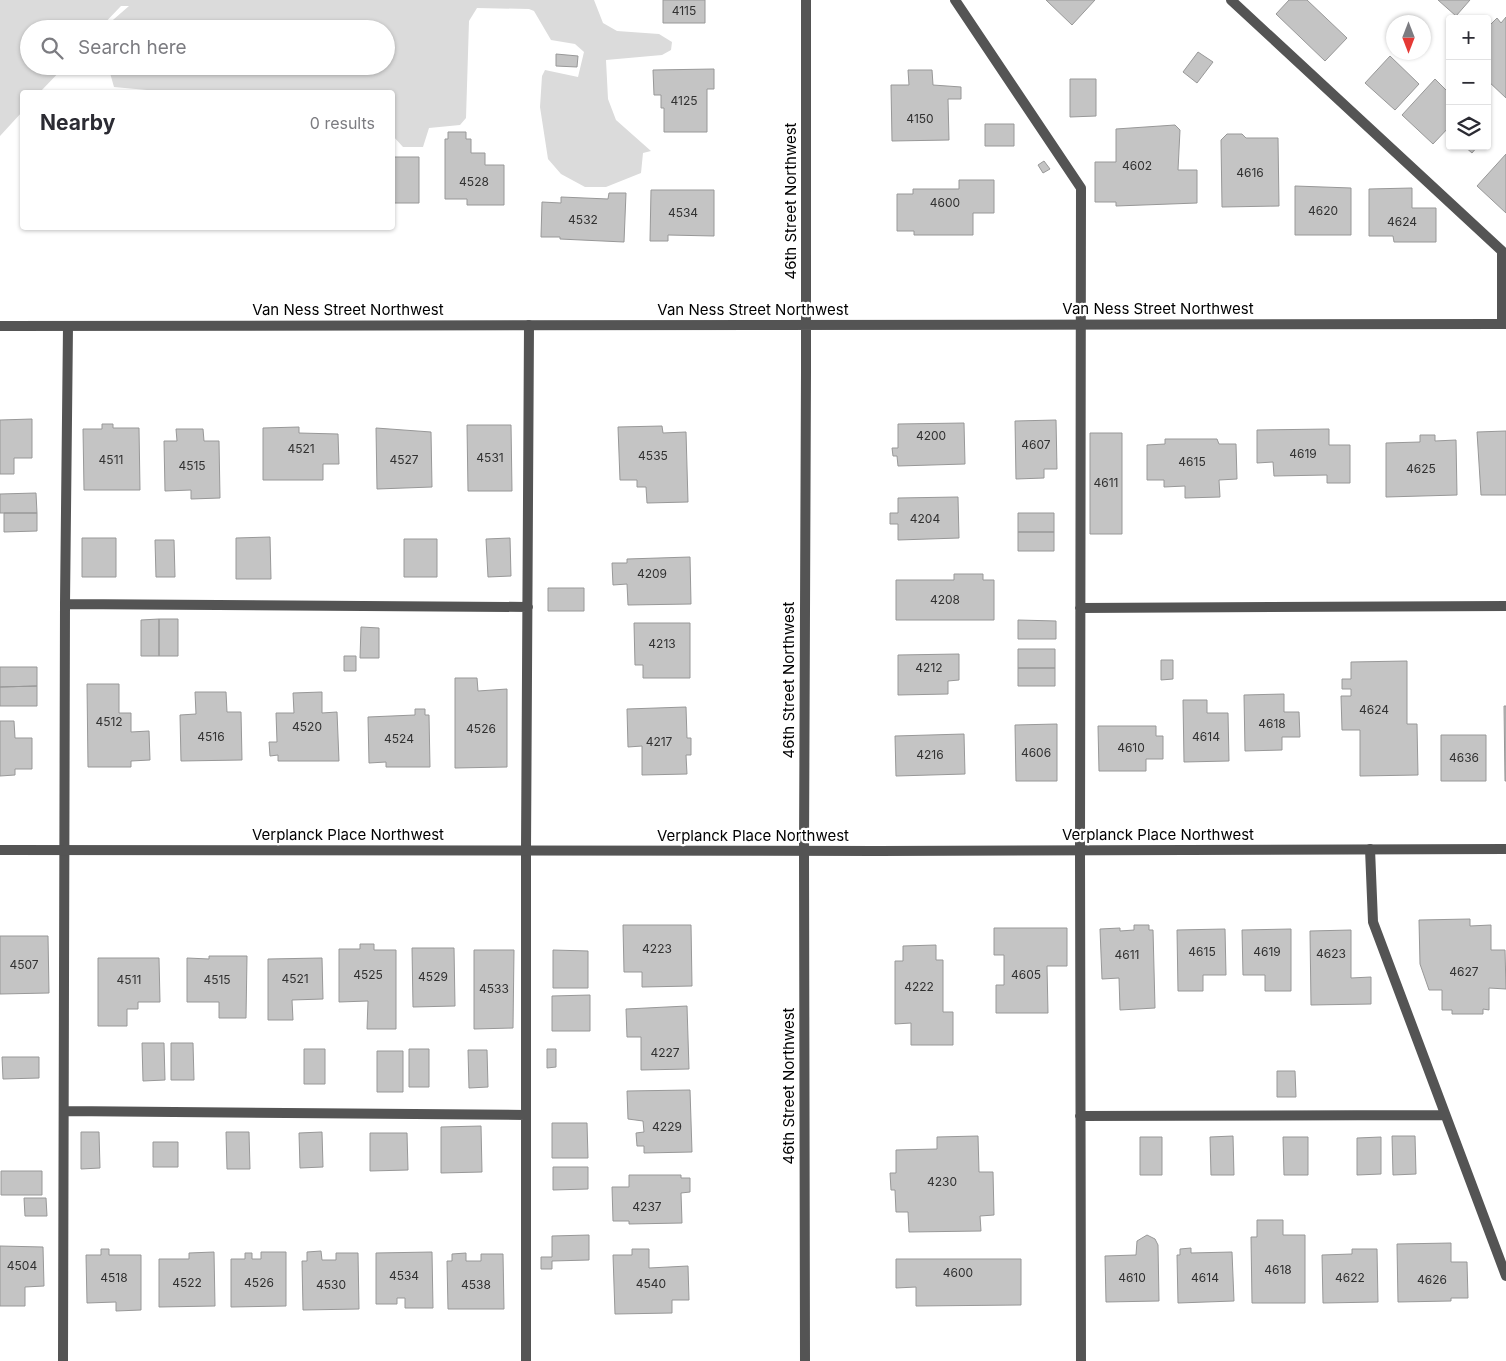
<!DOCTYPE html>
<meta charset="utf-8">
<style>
:root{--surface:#fff;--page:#f7f7f7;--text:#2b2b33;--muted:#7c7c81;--line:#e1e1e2}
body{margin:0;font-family:Inter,sans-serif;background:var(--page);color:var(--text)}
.controls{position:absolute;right:15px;top:15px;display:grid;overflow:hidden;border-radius:5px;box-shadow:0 1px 4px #0004}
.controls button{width:45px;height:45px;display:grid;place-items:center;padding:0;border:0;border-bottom:1px solid var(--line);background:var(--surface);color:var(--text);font:25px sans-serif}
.compass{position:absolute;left:1386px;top:15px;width:45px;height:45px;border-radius:50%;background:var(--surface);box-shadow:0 1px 4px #0004;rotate:180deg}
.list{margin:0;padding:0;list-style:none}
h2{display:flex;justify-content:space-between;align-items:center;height:65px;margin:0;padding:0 20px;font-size:21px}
h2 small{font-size:16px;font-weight:400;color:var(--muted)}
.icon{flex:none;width:28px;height:28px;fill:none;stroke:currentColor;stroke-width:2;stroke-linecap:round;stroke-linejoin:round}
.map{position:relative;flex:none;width:1506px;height:1361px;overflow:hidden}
.search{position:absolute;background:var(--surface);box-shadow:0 1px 4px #0004;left:20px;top:20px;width:375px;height:55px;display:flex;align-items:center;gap:12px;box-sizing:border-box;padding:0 18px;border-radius:28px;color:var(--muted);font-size:19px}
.panel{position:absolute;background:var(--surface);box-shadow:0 1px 4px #0004;left:20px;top:90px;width:375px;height:140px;border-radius:5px}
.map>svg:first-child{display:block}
</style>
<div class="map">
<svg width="1506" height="1361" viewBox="0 0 1506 1361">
<rect width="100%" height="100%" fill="#fff"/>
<!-- green -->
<path fill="#dbdbdb" d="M0,0H594L603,23L617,31L659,34L672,42L671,50L662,55L606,60L608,99L616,120L651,151L643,153L641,173L606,187H585L561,174L548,159L540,107L542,76L545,70L578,77L584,52L575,44L551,40L534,11L529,9L477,8L469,21L466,118L460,125L429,128L423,147H403L393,136L392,92H159L158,91L114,87L108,66H386V29H106V26L129,6H121L99,29H29V66H65L40,92H22V112L0,136Z"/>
<!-- building -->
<path fill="#c4c4c4" stroke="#989898" d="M663,0H705V23H663Z
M1046,0H1095L1072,25Z
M1289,0H1307L1347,38L1325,61L1276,14Z
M1438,0H1470L1456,16Z
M1506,17V98L1487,80V28L1497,18L1501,23Z
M1198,52L1213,62L1197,83L1183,72Z
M556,54L578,56L577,67L556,66Z
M1390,56L1419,84L1395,110L1365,83Z
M714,69V89H707V132H664V108H661V95H654L653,70Z
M908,70H932L933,85L961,87V99H948L949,140L892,141L891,85H909Z
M1070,79H1096V116L1070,117Z
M1435,79L1450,94V126L1433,144L1402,115Z
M985,124H1014V146H985Z
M1175,125L1180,130L1178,170H1197V203L1116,206V202H1095V162H1116V129Z
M448,132H466V139H471V153H485V165H504V205H467V199H445V139H448Z
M1227,134H1242L1246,138H1278L1279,206L1222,207L1221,140Z
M1464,146H1478L1472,153Z
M1506,154V213L1477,186Z
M392,157H419V203H392Z
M1044,161L1050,169L1043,173L1038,165Z
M959,180H994V213H973V235H914V231H897V194H913V189H959Z
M1295,186L1351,188V235H1295Z
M1412,188V208H1436V242H1394L1393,236H1369V189Z
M651,190H714V236L668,235V241H650Z
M609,193H626L624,242L560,239V237H541L542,202L561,203V197L608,199Z
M30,228H62V229H30Z
M32,419V458H14V474H0V420Z
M1056,420L1057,469H1044V478L1016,479L1015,421Z
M964,423L965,464L898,466L897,456H893L892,448H898V424Z
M102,424H113V428H139L140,490H84L83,429H102Z
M467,425H511L512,491H468Z
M662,426L663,433L686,432L688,502L647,503L646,487H637V480H620L618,427Z
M299,427V433L338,434L339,464H323V480H263V428Z
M376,428L431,432L432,487L377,489Z
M176,429H203L204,441H219L220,498L191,499V490L165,491L164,441H177Z
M1329,429V445H1350V483H1327V475L1274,476L1273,462L1257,463V430Z
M1506,431V495H1481L1477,432Z
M1090,433H1122V534H1090Z
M1420,435H1435V441L1456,440L1457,495L1386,497V443L1420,442Z
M1165,439H1217L1219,444H1236L1237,479L1219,480L1220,497L1185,498V486L1164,487V480H1147V445L1165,444Z
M36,493L37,513H0V494Z
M958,497L959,538L898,540V524H890V513H898V498Z
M4,513H37V531L4,532Z
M1018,513H1054V532H1018Z
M1018,532H1054V551H1018Z
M270,537L271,579H236V538Z
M82,538H116V577H82Z
M510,538L511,576L488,577L486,539Z
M404,539H437V577H404Z
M155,540H174L175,577H156Z
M690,557L691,604L628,605L627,584L613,585L612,563H627V559Z
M954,574H983V580H994V620H896V580H954Z
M548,588H584V611H548Z
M159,619H178V656H159Z
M159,619V656H141V620Z
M1018,620L1056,621V639H1018Z
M634,623H690V678H643V665H635Z
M361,627L379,628V658H360Z
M1018,649H1055V668H1018Z
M959,654V680L948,681V694L898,695V655Z
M344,656H356V671H344Z
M1161,660H1173V679L1161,680Z
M1407,661V724H1417L1418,775L1360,776V730H1342L1341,696H1351V689H1342V679H1351V662Z
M0,667H37V686L0,687Z
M1018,668H1055V686H1018Z
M455,678H477L478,691L507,689V767L455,768Z
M87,684H119V713H131V732L149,731L150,760L131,761V767H88Z
M37,686V706H0V687Z
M195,692H226L227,712H241L242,760L181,761L180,715L196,714Z
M322,692V713L337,712L339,761H278V755L270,756L269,742H277L276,713H294L293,693Z
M1284,694V712H1299L1300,737H1282V750L1245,751L1244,695Z
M1183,700H1207V713H1228L1229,761L1184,762Z
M1504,706H1506V781H1505Z
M686,707L687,738H691V755H686L687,774L642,775V746L628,747L627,709Z
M415,709H425V715H429L430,767H386V762L369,763L368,717L415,715Z
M0,721H14L15,738H32V769H15V775L0,776Z
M1057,724V781H1016L1015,725Z
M1098,726H1156V736H1163V759H1146V771H1099Z
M964,734L965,774L896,776L895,736Z
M1441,735H1486V781H1441Z
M1470,919V926L1491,925V950H1505L1506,989L1489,988V1010L1483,1009V1014H1452V1010H1442V990H1429L1420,964L1419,920Z
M623,925H691L692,986L642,987V972H624Z
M1134,925H1149V930H1153L1155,1008L1120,1010L1119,978L1102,979L1100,929L1120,928V931L1134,930Z
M994,928H1067V966H1047L1048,1013H996V985H1004V955H994Z
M1225,929L1226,975H1203V991H1178L1177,930Z
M1291,929V991H1265V975H1243L1242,930Z
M1351,930V978L1371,977V1004L1311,1005L1310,931Z
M0,936H48L49,993L0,994Z
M360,944H374V950H396V1029H367L368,1001L339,1002V949H360Z
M936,945V960H943V1012H953V1045H911V1023L895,1024V961H903V946Z
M412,948H454L455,1006L413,1007Z
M474,950H514L513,1028L474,1029Z
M553,950L588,951V988H553Z
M209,956H247L246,1018H219V1002H187V958L209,959Z
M98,958H159L160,1002H138V1009H127V1026H98Z
M322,958L323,999L292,1000L293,1020H268V959Z
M590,995V1031H552V996Z
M687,1006L689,1069L641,1070V1037H627L626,1009Z
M142,1043H164L165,1080L143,1081Z
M171,1043H193L194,1080H171Z
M304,1049H325V1084H304Z
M409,1049H429V1087H409Z
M547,1049H556V1067L547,1068Z
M468,1050H487L488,1087L469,1088Z
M377,1051H403V1092H377Z
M2,1057H39V1078L3,1079Z
M1277,1071H1295L1296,1097H1277Z
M690,1090L692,1152L644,1153V1146H637L636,1133L644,1132L643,1121L628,1119L627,1091Z
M552,1123H587L588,1158H552Z
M481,1126L482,1172L441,1173V1127Z
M81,1132H99L100,1168L81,1169Z
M226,1132H249L250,1169H227Z
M322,1132L323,1167L300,1168L299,1133Z
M370,1133H407L408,1170L370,1171Z
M978,1136L979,1172H993L994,1215L980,1216L981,1231L909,1232L908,1212H896L895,1190H891L890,1173H896V1150L937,1149V1137Z
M1233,1136L1234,1175H1211L1210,1137Z
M1392,1136H1415L1416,1174L1393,1175Z
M1140,1137H1162V1175H1140Z
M1283,1137H1308V1175H1284Z
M1381,1137V1174L1357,1175V1138Z
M153,1142H178V1167H153Z
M553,1167H588V1189L553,1190Z
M1,1171H42V1195H1Z
M629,1175H681V1178H690V1192L681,1193L682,1223L629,1224V1221H613L612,1187H629Z
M24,1198H46L47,1216H25Z
M1257,1220H1283V1235H1305V1303H1252L1251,1237H1257Z
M589,1235V1260L552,1261V1269H541V1257H552V1236Z
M1147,1235L1155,1239L1158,1245L1159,1301L1106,1302L1105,1256L1136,1255L1137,1241Z
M1451,1243V1262H1467L1468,1298H1451V1301L1398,1302L1397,1244Z
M0,1246L43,1247L44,1286L25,1287V1306H0Z
M1191,1248V1253L1232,1252L1234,1301L1178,1303L1177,1255H1180V1249Z
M101,1249H109V1255H141V1310L116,1311V1302L87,1303L86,1255H101Z
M632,1249H649V1268L688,1266L689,1300H672V1313L615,1314L613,1255H632Z
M1352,1249H1377L1378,1302L1323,1303L1322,1255L1352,1254Z
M321,1251L322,1260H336V1253H358L359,1309L303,1310L302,1261H307V1252Z
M214,1252L215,1306L159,1307V1259H189V1253Z
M261,1252H286V1306L231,1307V1259H245V1253H252V1259H261Z
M432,1252L433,1308H405V1298H397V1304H376V1253Z
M466,1253V1261H481V1254H503L504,1309H448L447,1261H452V1254Z
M896,1259H1021V1305L916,1306V1287L896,1288Z"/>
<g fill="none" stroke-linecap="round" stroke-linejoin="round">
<!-- service -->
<path stroke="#545454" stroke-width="10" d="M955,0L1081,188L1080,850L1081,1361
M1231,0L1502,251V324
M65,604L528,607
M1080,608L1506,606
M1370,849L1373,922L1506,1276
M64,1111L526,1115
M1080,1116L1445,1115
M63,1361L65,604L68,326
M526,1361V851L529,325"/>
<!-- minor -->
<path stroke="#545454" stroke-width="10" d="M0,850L878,851L1506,849"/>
<!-- tertiary -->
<path stroke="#545454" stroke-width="10" d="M0,326L1506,324
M805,1361L804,851L806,372V0"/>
</g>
<g text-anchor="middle" stroke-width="4.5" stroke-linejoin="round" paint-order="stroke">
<!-- number labels -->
<g font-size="12" fill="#313131">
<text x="684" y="15">4115</text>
<text x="684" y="105">4125</text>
<text x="920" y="123">4150</text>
<text x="1137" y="170">4602</text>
<text x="1250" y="177">4616</text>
<text x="474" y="186">4528</text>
<text x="945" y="207">4600</text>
<text x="1323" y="215">4620</text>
<text x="683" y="217">4534</text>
<text x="583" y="224">4532</text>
<text x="1402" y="226">4624</text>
<text x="931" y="440">4200</text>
<text x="1036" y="449">4607</text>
<text x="301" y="453">4521</text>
<text x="1303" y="458">4619</text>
<text x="653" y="460">4535</text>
<text x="490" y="462">4531</text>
<text x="111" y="464">4511</text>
<text x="404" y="464">4527</text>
<text x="1192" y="466">4615</text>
<text x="192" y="470">4515</text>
<text x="1421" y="473">4625</text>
<text x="1106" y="487">4611</text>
<text x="925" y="523">4204</text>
<text x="652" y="578">4209</text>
<text x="945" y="604">4208</text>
<text x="662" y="648">4213</text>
<text x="929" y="672">4212</text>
<text x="1374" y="714">4624</text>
<text x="109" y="726">4512</text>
<text x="1272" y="728">4618</text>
<text x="307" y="731">4520</text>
<text x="481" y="733">4526</text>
<text x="211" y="741">4516</text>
<text x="1206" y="741">4614</text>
<text x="399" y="743">4524</text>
<text x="659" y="746">4217</text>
<text x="1131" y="752">4610</text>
<text x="1036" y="757">4606</text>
<text x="930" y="759">4216</text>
<text x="1464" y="762">4636</text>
<text x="657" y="953">4223</text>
<text x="1202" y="956">4615</text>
<text x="1267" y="956">4619</text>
<text x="1331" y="958">4623</text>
<text x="1127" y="959">4611</text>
<text x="24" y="969">4507</text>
<text x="1464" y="976">4627</text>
<text x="368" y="979">4525</text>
<text x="1026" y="979">4605</text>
<text x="433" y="981">4529</text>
<text x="295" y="983">4521</text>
<text x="129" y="984">4511</text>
<text x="217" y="984">4515</text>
<text x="919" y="991">4222</text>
<text x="494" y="993">4533</text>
<text x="665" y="1057">4227</text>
<text x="667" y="1131">4229</text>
<text x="942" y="1186">4230</text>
<text x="647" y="1211">4237</text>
<text x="22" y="1270">4504</text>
<text x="1278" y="1274">4618</text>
<text x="958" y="1277">4600</text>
<text x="404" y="1280">4534</text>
<text x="114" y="1282">4518</text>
<text x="1132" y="1282">4610</text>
<text x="1205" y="1282">4614</text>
<text x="1350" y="1282">4622</text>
<text x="1432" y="1284">4626</text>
<text x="187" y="1287">4522</text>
<text x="259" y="1287">4526</text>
<text x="651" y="1288">4540</text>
<text x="331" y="1289">4530</text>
<text x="476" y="1289">4538</text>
</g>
<!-- street labels -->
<g font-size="15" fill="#000" stroke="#fff">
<text transform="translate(791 201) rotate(-90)" y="5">46th Street Northwest</text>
<text x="1158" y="314">Van Ness Street Northwest</text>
<text x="348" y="315">Van Ness Street Northwest</text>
<text x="753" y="315">Van Ness Street Northwest</text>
<text transform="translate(789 680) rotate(-90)" y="5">46th Street Northwest</text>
<text x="348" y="840">Verplanck Place Northwest</text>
<text x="1158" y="840">Verplanck Place Northwest</text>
<text x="753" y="841">Verplanck Place Northwest</text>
<text transform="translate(789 1086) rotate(-90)" y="5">46th Street Northwest</text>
</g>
</g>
</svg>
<div class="controls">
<button>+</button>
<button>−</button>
<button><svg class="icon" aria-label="layers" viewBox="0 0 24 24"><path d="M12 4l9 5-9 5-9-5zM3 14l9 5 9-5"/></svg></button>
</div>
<svg class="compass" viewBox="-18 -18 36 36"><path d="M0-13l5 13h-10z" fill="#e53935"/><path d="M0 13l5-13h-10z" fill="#7c7c81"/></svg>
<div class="search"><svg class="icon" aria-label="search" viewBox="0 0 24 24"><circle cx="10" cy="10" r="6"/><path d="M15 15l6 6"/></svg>Search here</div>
<section class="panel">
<h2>Nearby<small>0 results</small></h2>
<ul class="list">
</ul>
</section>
</div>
